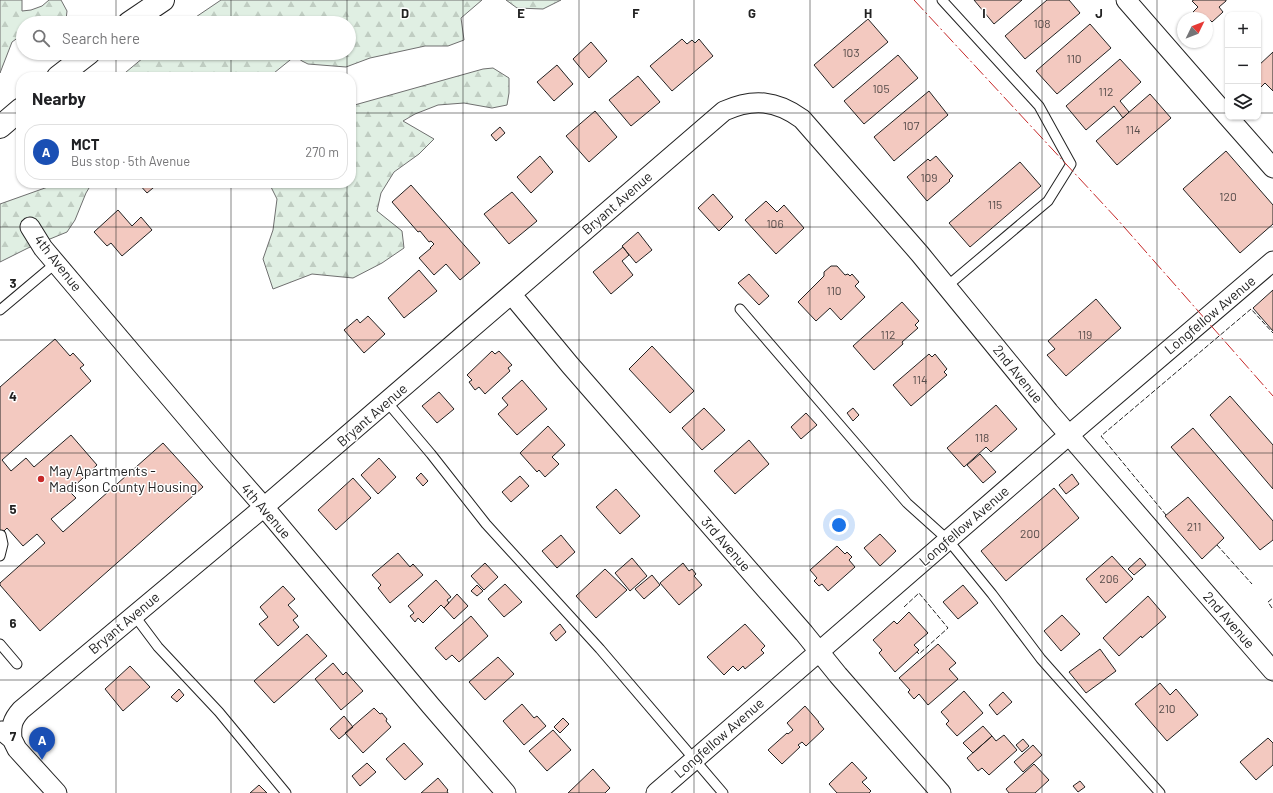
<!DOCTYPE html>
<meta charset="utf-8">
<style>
:root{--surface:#fff;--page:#f6f6f6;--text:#202124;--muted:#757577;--line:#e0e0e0;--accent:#c62828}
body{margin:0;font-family:Barlow,sans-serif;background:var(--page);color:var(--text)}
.controls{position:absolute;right:12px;top:12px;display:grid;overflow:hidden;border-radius:8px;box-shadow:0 1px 3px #0004}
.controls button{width:36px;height:36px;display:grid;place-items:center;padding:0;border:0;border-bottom:1px solid var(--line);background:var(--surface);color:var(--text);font:20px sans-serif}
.compass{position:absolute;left:1177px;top:12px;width:36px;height:36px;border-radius:50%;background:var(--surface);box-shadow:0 1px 3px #0004;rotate:47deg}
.you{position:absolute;left:839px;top:525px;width:14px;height:14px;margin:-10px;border:3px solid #fff;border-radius:50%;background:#1a73e8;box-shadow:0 0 0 6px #1a73e833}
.badge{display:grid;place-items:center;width:26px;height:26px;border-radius:50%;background:var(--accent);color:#fff;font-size:13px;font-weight:700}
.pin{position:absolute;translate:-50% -33px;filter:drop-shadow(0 1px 2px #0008)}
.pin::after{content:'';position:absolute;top:21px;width:14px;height:12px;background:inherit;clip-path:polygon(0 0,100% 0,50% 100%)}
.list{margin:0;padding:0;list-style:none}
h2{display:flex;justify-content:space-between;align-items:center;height:52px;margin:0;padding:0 16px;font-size:17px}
h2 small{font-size:13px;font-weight:400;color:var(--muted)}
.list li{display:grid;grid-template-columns:26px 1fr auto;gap:12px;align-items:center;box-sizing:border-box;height:56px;margin:0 8px 8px;padding:0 8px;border:1px solid var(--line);border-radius:16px}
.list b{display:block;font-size:15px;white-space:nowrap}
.list p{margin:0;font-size:13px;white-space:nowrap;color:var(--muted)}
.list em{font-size:13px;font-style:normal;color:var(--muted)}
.icon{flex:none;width:22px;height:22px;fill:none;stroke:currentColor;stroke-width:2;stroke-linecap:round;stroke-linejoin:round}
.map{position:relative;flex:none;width:1273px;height:793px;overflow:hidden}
.search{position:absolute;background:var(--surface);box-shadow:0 1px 3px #0004;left:16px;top:16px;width:340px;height:44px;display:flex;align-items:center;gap:10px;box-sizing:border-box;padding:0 14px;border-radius:22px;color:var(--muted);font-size:15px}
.panel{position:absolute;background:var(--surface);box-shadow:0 1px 3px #0004;left:16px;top:72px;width:340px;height:116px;border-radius:16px}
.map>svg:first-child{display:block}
</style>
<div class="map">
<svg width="1273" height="793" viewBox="0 0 1273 793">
<defs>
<pattern id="forest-firs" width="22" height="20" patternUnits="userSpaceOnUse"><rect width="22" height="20" fill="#e0efe3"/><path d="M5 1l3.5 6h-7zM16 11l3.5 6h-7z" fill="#c0cdc2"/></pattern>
</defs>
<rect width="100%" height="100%" fill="#fff"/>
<!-- forest -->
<path fill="url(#forest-firs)" stroke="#6f6f6f" d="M0,0H22V11L31,10L42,6L49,0H61L67,11L66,20L55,23H23V34L12,42L0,73Z
M221,0H482L461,18L464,40L448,46H425L370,58L346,67L308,64L302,61L295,56L269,77H120L149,53H349V23H187Z
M506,0H561L543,9L517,8Z
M493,68L509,78V93L507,105L492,108L464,103L438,105L415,114L403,121L434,139L419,154L394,172L381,193L377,211L402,231L404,248L382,263L353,278L312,274L273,289L263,259L273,230L277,199L269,183H351V106L483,69Z
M59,183H92L86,193L75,220L67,232L28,248L0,262V204Z"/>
<!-- building -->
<path fill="#f3c9c0" stroke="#222" d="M974,0H1022L994,24Z
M1047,0H1069L1080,13L1025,59L1005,36Z
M1194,0H1226V1L1219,7L1223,12L1212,22L1210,20L1207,23V18H1198L1193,12L1198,7L1192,1Z
M868,19L888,42L833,88L814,65Z
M1090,24L1111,48L1057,94L1036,71Z
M682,39L687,44L692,40L695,43L699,39L713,56L672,91L650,66Z
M591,42L607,61L589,78L573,59Z
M1273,52V91L1265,83L1260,88L1258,86V66Z
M898,55L918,78L864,124L844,101Z
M1120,59L1141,82L1120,101L1129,112L1123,118L1114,106L1086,130L1066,106Z
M557,65L573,84L554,101L537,82Z
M638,76L660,102L631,126L609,100Z
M929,91L948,115L894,161L874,137Z
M1150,94L1171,118L1117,165L1096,141Z
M595,111L617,137L589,162L566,136Z
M500,127L505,133L496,141L491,135Z
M1226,151L1273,205V224L1240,253L1183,189Z
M540,156L553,172L531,193L517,177Z
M936,156L953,176L949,180L950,181L927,201L907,177L928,159L930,161Z
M1020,162L1041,186L970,247L949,223Z
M138,183H159L147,193Z
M411,185L480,263L460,280L446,264L434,275L419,258L431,248H430L434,244L431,241L429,242L420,231L418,232L392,202Z
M512,192L537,221L509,244L484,214Z
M713,194L733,217L719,231L698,208Z
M766,201L777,212L784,205L804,228L776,254L745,220Z
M118,210L132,226L141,217L152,230L122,256L111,243L107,246L94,232Z
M638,232L652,250L636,263L622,246Z
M623,247L629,255L622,261L633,275L611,294L593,272Z
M831,266H837L845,275L848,274L850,276L852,274L859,282L855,286L865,297L841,320L830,308L816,321L798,302L824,276V272Z
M419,270L437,291L404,318L388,298Z
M749,274L769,296L759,305L738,283Z
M1273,290V331L1253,308Z
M1096,299L1121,328L1066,376L1047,355L1055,349L1048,341Z
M902,302L919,321L915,325L918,328L902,342L903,344L874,370L853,346Z
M368,316L385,334L364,353L344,330L357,319L360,323Z
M55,339L70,356L73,353L84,365L80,368L91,381L2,460L11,471L26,458L34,467L71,435L97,465L69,491L76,498L51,519L63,532L163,443L203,487L40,631L0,585V583L45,543L37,534L23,546L7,528L0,535V387Z
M652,346L694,391L670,413L629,369Z
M492,351L495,354L499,351L512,365L508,368L510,371L485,394L479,387L475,390L469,382L472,380L467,375Z
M929,354L932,357L935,354L947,369L944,372L947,375L911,406L893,385Z
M522,380L547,409L517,435L498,414L508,405L502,398Z
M439,392L454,409L437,423L422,406Z
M1230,396L1273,445V489L1210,415Z
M996,405L1017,429L991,452L986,447L964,467L947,448Z
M704,408L725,430L702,450L682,428Z
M853,408L859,415L853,421L847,413Z
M806,413L817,425L801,439L791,427Z
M548,426L565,445L552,457L559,464L545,477L539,470L537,472L520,453Z
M1193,428L1273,521V540L1260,550L1171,447Z
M749,440L769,464L735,494L714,471Z
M980,454L996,472L983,483L967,465Z
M379,458L396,477L378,494L361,475Z
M421,473L428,481L423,486L416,478Z
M1072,474L1079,484L1066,494L1059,485Z
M520,476L529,486L511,502L502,492Z
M353,478L371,498L336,530L318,510Z
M1054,488L1079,518L1006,581L981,551Z
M616,489L640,516L620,534L596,507Z
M1188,497L1224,538L1202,559L1165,516Z
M880,534L896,551L880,566L864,548Z
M561,535L575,552L557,568L542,551Z
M837,546L845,554L847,552L852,557L849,560L855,567L828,591L822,584L819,586L814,581L817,578L810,570Z
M398,553L410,567L413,564L423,575L390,603L378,588L381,585L372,575Z
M1112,556L1133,579L1106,603L1086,579Z
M632,558L647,576L630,591L615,573Z
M1140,558L1146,565L1134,575L1128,569Z
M485,563L498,577L484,590L471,576Z
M683,563L689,571L692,569L696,574L694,576L702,585L679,605L660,583Z
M605,569L627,590L596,618L576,596Z
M652,575L660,585L644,599L635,589Z
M436,580L451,597L447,600L449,603L444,608L441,605L423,623L418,618L415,622L410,616L414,613L408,606Z
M505,584L522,602L504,617L488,599Z
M477,585L483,591L477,596L471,591Z
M963,585L978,603L958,619L943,602Z
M283,586L295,599L288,605L298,616L293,620L299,627L278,646L259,624L268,617L260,607Z
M457,594L468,606L454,619L444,608Z
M1148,596L1166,617L1142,638L1141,636L1119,656L1103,638Z
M909,612L928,633L914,645L919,650L895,672L879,653L882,650L873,640L894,621L897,624Z
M1062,615L1080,634L1061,651L1044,631Z
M471,616L488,636L459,662L452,655L446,660L435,648Z
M560,624L566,632L556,641L550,633Z
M745,624L765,646L761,650L764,653L745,669L743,666L738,671L733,666L724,675L707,657Z
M307,634L327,656L274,703L254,681Z
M938,644L956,663L949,669L958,679L928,705L919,694L914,699L908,692L910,690L899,678Z
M1100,649L1116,671L1086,693L1069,672Z
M498,657L514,674L485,700L469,682Z
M333,663L343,675L346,672L363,691L341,710L315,679Z
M130,666L150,687L123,711L105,689Z
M1160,683L1170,695L1176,689L1198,715L1167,741L1135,704Z
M179,689L184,695L177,702L171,697Z
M964,691L983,713L957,736L946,724L949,721L941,712Z
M1003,692L1012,702L997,715L989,705Z
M522,704L534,718L537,716L546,726L524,745L503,721Z
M805,706L819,722H818L824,729L806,746L802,742L798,745L800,747L782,764L768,750L787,733L788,734L793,730L787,723Z
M374,708L380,714L382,713L387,719L386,721L391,727L363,753L345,733Z
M344,716L353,727L339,739L330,729Z
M563,718L569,724L560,733L554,727Z
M983,726L992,736L973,753L963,743Z
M553,730L571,750L547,771L529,751Z
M1004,735L1017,750L989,775L982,768L978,771L967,758L992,736L996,741Z
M1268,738L1273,743V765L1256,780L1240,762Z
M1023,739L1029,746L1022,752L1016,745Z
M404,743L423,764L405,780L386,759Z
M1033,745L1042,755L1023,772L1014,762Z
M852,762L867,778L862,782L871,791L869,793H837L829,784Z
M367,763L376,772L360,786L352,776Z
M1034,764L1049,780L1035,793H1009L1006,789Z
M593,769L610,788L605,793H568Z
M438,778L448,790L447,791L448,793H421Z
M1080,781L1085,787L1078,792L1073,786Z
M259,785L267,793H250Z"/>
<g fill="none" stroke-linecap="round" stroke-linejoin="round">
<defs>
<path id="lane" d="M942,0L1039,106L1071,164L1048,201L946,287
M740,309L907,503L948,540L992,594L1041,659L1160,793
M0,310L56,263
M387,402L431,454L486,524L600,649L723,793
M0,556L3,544L1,535
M134,615L158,647L219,712L286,793
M0,644L17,664"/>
<path id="street" d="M1126,0L1228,117
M1228,117L1273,168
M30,227L43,248L221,458L264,507L431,706L506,793
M512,295L570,365L804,633L838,675L941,793
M2,731L12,739L17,749L57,793
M12,739C11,726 12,720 21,710L264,507L724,111C753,98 776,100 802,119L920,254L1049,412L1273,671
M656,793L1069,435L1273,261"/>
<path id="secondary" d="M129,23L163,0
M58,77L89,53
M0,127L21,109"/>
</defs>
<!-- lane casing -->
<use href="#lane" stroke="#222" stroke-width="11"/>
<!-- street casing -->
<use href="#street" stroke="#222" stroke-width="21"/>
<!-- secondary casing -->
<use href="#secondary" stroke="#222" stroke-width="24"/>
<!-- lane -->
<use href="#lane" stroke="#fff" stroke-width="9"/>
<!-- street -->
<use href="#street" stroke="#fff" stroke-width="19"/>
<!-- secondary -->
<use href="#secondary" stroke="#fff" stroke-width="22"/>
<!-- fence -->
<path stroke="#222" stroke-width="1" stroke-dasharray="5 2" stroke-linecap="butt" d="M1166,515L1101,436L1251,309L1273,333
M1217,545L1252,584
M904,607L919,593L948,628L919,654L917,652
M1272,608L1268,602L1273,598"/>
<!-- power -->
<path stroke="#c62828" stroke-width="1" stroke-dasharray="14 3 2 3" stroke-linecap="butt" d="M914,0L1117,219L1273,396"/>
</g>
<!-- grid -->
<path fill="none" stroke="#222" stroke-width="1" stroke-opacity="0.55" d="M116,0V23M231,0V23M347,0V23M463,0V793M579,0V793M694,0V793M810,0V793M926,0V793M1042,0V793M1157,0V793M116,53V77M231,53V77M347,53V77M0,113H21M351,113H1228M1258,113H1273M116,183V793M231,183V793M347,183V793M0,227H1273M0,340H1273M0,453H1273M0,566H1273M0,680H1273"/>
<!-- markers -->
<circle fill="#c62828" stroke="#fff" stroke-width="1.5" cx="41" cy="479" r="4"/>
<g text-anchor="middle" stroke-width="3" stroke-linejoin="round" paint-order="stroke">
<!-- number labels -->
<g font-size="12" fill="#564c4a">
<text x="1042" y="28">108</text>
<text x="851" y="57">103</text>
<text x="1074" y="63">110</text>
<text x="881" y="93">105</text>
<text x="1106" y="96">112</text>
<text x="911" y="130">107</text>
<text x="1133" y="134">114</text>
<text x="929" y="182">109</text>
<text x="1228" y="201">120</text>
<text x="995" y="209">115</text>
<text x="775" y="228">106</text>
<text x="834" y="295">110</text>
<text x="888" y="339">112</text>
<text x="1085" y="339">119</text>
<text x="920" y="384">114</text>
<text x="982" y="442">118</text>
<text x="1194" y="531">211</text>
<text x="1030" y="538">200</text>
<text x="1109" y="583">206</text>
<text x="1167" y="713">210</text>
</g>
<!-- street labels -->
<g font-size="14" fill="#222" stroke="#fff">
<text transform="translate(617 203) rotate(-41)" y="5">Bryant Avenue</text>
<text transform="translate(58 263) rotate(52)" y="5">4th Avenue</text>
<text transform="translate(1210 315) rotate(-40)" y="5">Longfellow Avenue</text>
<text transform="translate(1018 374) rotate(51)" y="5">2nd Avenue</text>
<text transform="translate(372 415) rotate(-41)" y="5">Bryant Avenue</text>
<text transform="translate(266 511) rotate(49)" y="5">4th Avenue</text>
<text transform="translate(964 526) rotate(-41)" y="5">Longfellow Avenue</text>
<text transform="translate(726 544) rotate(49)" y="5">3rd Avenue</text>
<text transform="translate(1229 620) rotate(49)" y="5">2nd Avenue</text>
<text transform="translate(124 623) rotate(-40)" y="5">Bryant Avenue</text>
<text transform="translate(719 738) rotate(-41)" y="5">Longfellow Avenue</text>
</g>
<!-- poi labels -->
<g font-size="14" fill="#222" stroke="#fff" text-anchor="start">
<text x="49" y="476">May Apartments -<tspan x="49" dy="16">Madison County Housing</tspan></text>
</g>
</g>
<g font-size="13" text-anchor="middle" font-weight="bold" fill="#222" stroke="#fff" stroke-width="3" stroke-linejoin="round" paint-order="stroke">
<text x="405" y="18">D</text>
<text x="521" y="18">E</text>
<text x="636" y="18">F</text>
<text x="752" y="18">G</text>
<text x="868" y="18">H</text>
<text x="984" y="18">I</text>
<text x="1099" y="18">J</text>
<text x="13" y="288">3</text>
<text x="13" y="401">4</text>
<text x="13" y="514">5</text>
<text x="13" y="628">6</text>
<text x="13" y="741">7</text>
</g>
</svg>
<div class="controls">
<button>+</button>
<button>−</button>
<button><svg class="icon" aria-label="layers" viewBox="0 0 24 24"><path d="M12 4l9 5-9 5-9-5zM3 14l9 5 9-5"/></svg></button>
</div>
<svg class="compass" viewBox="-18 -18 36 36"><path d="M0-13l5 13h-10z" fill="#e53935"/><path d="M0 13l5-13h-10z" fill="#757577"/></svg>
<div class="you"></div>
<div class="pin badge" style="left:42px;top:760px;background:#1a4fb4">A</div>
<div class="search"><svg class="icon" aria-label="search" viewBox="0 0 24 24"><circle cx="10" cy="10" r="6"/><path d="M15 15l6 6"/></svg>Search here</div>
<section class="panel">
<h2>Nearby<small></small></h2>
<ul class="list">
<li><span class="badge" style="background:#1a4fb4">A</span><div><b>MCT</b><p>Bus stop · 5th Avenue</p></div><em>270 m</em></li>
</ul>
</section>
</div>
